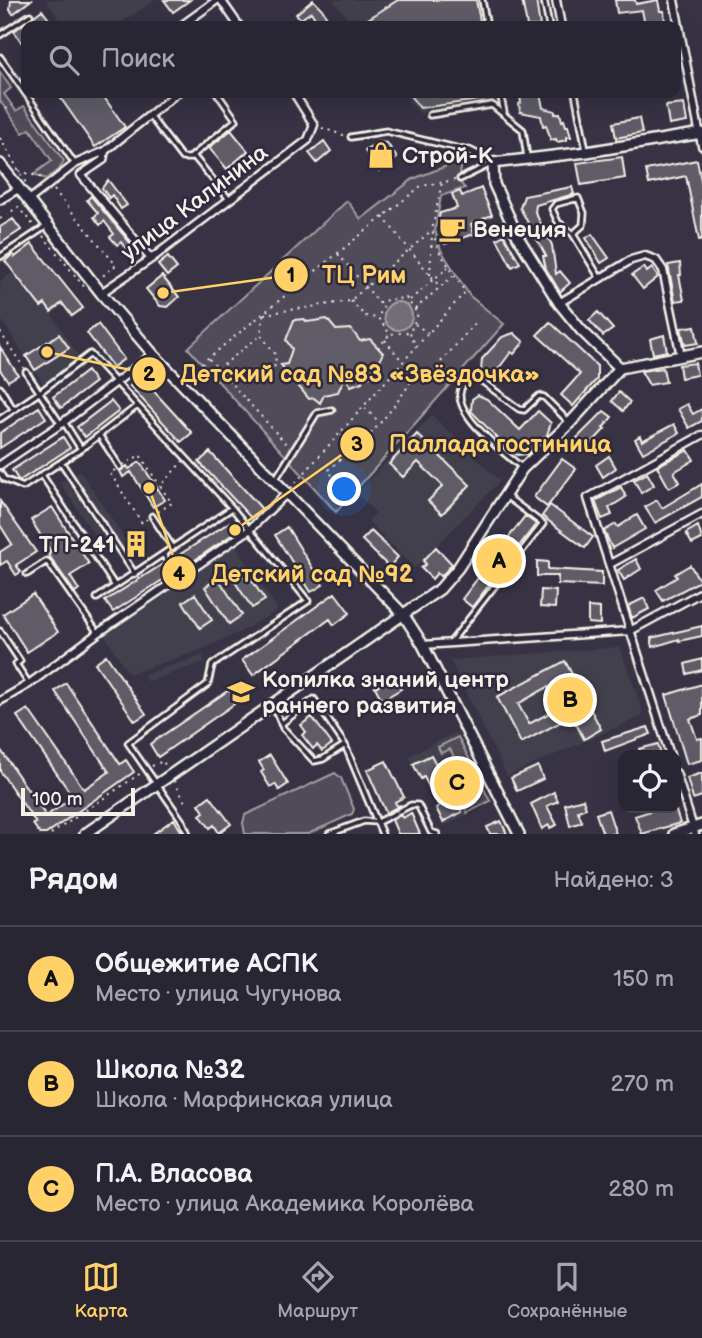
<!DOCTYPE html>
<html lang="ru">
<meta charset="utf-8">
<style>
:root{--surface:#292633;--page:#35323f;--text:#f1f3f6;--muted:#a5a5ac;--line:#45434e;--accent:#ffd166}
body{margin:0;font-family:"Balsamiq Sans",sans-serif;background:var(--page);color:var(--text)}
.controls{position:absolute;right:21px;bottom:21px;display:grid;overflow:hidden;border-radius:14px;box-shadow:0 7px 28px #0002}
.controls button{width:63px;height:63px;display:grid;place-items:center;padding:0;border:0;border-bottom:2px solid var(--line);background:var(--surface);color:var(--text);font:35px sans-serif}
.scale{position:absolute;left:21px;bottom:18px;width:114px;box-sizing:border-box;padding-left:7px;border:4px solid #f4f1e8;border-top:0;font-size:19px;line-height:24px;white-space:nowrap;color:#f4f1e8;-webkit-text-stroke:5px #2f2a3d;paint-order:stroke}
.you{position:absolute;left:345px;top:490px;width:24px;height:24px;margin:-18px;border:5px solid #fff;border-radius:50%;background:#1a73e8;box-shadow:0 0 0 10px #1a73e833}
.badge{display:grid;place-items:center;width:46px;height:46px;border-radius:50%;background:var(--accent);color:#111;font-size:23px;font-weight:700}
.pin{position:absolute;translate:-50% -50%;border:4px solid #fff;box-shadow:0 2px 7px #0006}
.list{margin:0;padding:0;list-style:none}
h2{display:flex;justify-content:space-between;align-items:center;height:91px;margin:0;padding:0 28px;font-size:30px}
h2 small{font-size:23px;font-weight:400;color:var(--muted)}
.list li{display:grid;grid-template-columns:46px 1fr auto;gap:21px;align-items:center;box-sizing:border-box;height:105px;padding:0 28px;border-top:2px solid var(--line)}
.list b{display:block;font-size:26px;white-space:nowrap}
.list p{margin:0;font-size:23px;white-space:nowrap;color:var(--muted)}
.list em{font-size:23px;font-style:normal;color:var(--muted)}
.icon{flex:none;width:38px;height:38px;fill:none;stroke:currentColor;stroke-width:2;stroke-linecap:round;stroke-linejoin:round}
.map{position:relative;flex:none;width:702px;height:834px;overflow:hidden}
.search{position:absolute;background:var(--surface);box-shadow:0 7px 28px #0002;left:21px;right:21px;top:21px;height:77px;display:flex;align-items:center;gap:18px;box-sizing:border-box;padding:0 24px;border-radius:14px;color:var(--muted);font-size:26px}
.sheet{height:406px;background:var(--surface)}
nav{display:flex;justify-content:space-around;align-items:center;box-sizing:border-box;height:98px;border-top:2px solid var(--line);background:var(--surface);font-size:19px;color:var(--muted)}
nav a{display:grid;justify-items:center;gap:4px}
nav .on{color:var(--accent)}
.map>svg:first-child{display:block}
</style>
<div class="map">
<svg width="702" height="834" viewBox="0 0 702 834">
<rect width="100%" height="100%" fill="#373244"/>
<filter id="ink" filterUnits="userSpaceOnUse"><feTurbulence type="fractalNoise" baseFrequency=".0143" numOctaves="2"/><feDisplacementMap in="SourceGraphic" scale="14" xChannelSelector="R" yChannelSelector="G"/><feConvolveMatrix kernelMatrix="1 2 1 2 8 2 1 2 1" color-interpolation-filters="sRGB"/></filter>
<g filter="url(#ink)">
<!-- built -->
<path fill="#433f4e" d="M46,0H155L116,26H63Z
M333,0H476L483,26H353Z
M403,93H499L500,100L418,113Z
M13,272L41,307L45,304L79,357L44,385L0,318V281Z
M432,415L500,481L415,568L368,521L376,513L356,493Z
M80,471L135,554L129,557L75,474Z
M65,479L113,552L108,556L60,483Z
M236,545L278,610L242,631L201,650L129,674L103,633Z
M620,647L644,715L507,776L450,660Z
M203,655L205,662L146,682L144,675Z
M456,732L491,802L445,826L436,808L439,806L424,777L421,779L409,756Z"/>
<!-- green -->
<path fill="#504b59" stroke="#a29ea0" stroke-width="2" d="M0,72L11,88L4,94L16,111L24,106L64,161L59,170L46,179L34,174L52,161L30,129L23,133L0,101Z
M462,160C463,171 454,179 465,188L441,196L435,230L441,250L470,296L504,324L336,512L188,348L347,201L361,219L413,179Z
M458,737L474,768L463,774L450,749L441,753L438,747Z
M335,773L341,778L354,809L352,814L308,834H245L243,823L245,815Z
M476,773L490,801L467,813L465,808L477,802L465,778Z"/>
<!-- water -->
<path fill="#726e77" stroke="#a6a2a4" stroke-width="2" d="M384 316a14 14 0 1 1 28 0a14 14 0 1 1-28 0Z"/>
<!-- building -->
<path fill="#5f5c67" stroke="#f4f1e8" stroke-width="2" fill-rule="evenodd" d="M11,0H31L13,14L10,9Z
M164,0H190L173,12Z
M313,0L322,9L332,26H320L311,12L301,19L296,14Z
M398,0H476L481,26H357Z
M522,0H536L540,26H527Z
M615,0H635L636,4L658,0L660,11H664L665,22L645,25L642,10L617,13Z
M42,10L54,26H26V49L14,31Z
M57,93H101L125,127L95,147Z
M408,93H494L495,98L420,108Z
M522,93H540L543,108L555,111V114L560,113L562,121L564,120L566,126H568L571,137H567V140L557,142L556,139L551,140L546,125L543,126L541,116L520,112L519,104L521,103L520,95Z
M684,104L687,122L669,125L666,106Z
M639,118L642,133L616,138L613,123Z
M231,130L248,151L227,169L209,148Z
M324,141L331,151L317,163L309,153Z
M378,142L387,143L397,158L379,171L365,151Z
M622,157L625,178L581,185L577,163Z
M697,160L702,185V239L699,240L686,176L649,184L646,170Z
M108,180L127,205L121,209L112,195L109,198L102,188Z
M572,187L574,194L536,205L535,212L552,245L556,274L560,271L570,283L560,292L546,269L543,256H546L520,208L524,196Z
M481,188L492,215L471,224L474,234L445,244L438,222L440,213L457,208L452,194L460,191L462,196Z
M91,196L137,251L132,255L121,242L117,245L110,237L114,234L104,221L100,225L94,217L98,213L87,200Z
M13,219L21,230L0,244V227Z
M592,234L609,258L601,263L586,238Z
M504,235L520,263L512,267L497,239Z
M32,244L83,308L72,316L62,303L51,312L45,304L41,307L5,261L13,254L15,257Z
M168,257L177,268L167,276L158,265Z
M680,263L681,275H679L684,300L675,301L668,265Z
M644,267L647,272L652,268L658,277L643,289L632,275Z
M162,276L179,297L168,307L160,306L146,289Z
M598,312L613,329L603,336L589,320Z
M304,319L307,322L327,319L336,330L351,329L360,341L370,339L383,353L373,376L363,378L362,382L351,386L345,377L338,392L324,395L320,403L314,398L309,399L281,365L287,364L292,349L286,340L294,320Z
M550,322L597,366V379L573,406L561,395L580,374L537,335Z
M98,324L124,359L113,367L87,333Z
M695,326L698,343L685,345L681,328Z
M514,333L524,342L514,354L511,352L490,380L481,371L482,359L502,337Z
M59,334L69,348L35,370L26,356Z
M664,335L667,351L653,354L650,339Z
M0,347L18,375L8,381L0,370Z
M695,363L697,375L681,378L679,365Z
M663,368L666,382L649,385L641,371Z
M87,371L95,382L61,408L53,397Z
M140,376L192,433L181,442L130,386Z
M619,392L630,402L623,411L612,401Z
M478,395L487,399L520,430L538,411L551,423L547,435L528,454L517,455L510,451L471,411L472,399Z
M111,401L119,411L85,437L77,427Z
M687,404L693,414L702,409V421L689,428L678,409Z
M39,407L46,418L0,448V433Z
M604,411L612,417L603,428L605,429L584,451L574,441Z
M674,424L679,433L643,453L635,439L640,436L642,441Z
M417,434L470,485L442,514L428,501L443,486L418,462L403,477L389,464Z
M63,437L70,448L19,481L12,470Z
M688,450L694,460L674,472L680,482L669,488L657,466Z
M210,452L262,509L251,518L199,462Z
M609,456L616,468L603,477L596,465Z
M562,459L576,469L547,507L534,497Z
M140,462L165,500L153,507L131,472L123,477L120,471L127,466L129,469Z
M647,473L654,485L641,493L634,480Z
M702,484V497L655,523L645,507L657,500L662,508Z
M621,487L626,497L609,508L612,515L602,519L595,501Z
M0,501L36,552L16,565L21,572L16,575L7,561L0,565V552L12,544L0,525Z
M550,505L593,537L585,548L542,516Z
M52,507L89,564L70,576L79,590L75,593L48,554L51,552L31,520Z
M637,515L645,529L612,548L604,531L616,524L618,527Z
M525,516L536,524L472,607L462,599Z
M230,522L236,532L186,566L179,555Z
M698,526L702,539L692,544L686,533Z
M287,527L323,585L311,592L275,535Z
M371,531L398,557L389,567L362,540Z
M436,547L452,564L441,577L437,573L432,579L421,568L426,564L423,561Z
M636,559L641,569L624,580L618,570Z
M537,561L548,562V569L602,572V586L558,584V576H537Z
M163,564L170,575L113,612L105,601Z
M690,565L700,581L663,601L656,590L677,577L675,574Z
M247,574L265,600L252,608L235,582Z
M218,578L242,615L229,624L205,587Z
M541,590L556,591L555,608L540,607Z
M335,593L350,613L334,625L330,619L253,675L242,660Z
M33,594L58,632L27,652L3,614Z
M195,594L212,620L200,628L183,602Z
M644,598L649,609L632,618L628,606Z
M588,607L600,608V624L588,623Z
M702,626V636L679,641V639L653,647L651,638Z
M106,655L146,714L135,721L95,663Z
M702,659V670L687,674L685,664Z
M565,661L601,729L584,739L572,716L521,743L497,697ZM548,687L559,708L529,724L518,704Z
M394,677L401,689L382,700L375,687Z
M66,683L120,764L126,760L134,772L46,834H40L33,824L36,823L0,771V749L46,816L73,797L17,716L28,709L84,789L109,772L55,691Z
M702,684V715L690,719L697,739L702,738V760L687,764L666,695Z
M229,690L237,702L158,757L150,744Z
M312,717L332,744L322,751L317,745L313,749L302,735L306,732L301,725Z
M648,727L651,734L605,751L602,741Z
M658,744L661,755H641L639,749Z
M270,755L288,784L279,790L275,784L270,787L261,772L264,770L259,762Z
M431,755L462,812L443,822L436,808L439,806L424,777L421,779L413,764Z
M386,761L404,797L395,802L397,806L401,805L386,813L367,770Z
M538,766L543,779L517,791L511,778Z
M702,773V796L693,799L687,778Z
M554,792L558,801L547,806L557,825L550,828L549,825L542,829L531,804Z
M210,796L231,824L219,833L214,825L210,828L200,815L204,812L199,804Z
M583,799L586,808L578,811L582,822L570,826L565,804Z
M660,808H675L680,823L642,834L635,816Z
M608,810L616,834H603L596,814Z
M411,813L420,834H398L392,820L400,815L403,818Z
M174,819L183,834H153Z
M501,821L507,834H490L487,827Z"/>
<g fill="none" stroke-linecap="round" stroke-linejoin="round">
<defs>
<path id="lane" d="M482,0L487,26
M544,0L549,26
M0,35L30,15
M0,57L75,164
M500,93L504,112
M575,93L586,150
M149,115L182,158H195L229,199
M430,115L492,105L523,130L527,157
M351,137L386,131L469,151
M191,157L236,120L217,93
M460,179L491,164
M573,234L583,225L584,213L578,198L556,204L552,209L558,222L573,234L599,277
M0,257L48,225
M26,372L60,423
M0,388L14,410
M0,419L40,392L90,354L232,508L308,601L212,665L208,684L128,743L183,822L188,834
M64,422L81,449
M99,435L120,467
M61,462L135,574
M521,467C504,452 428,397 475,376L519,409L524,410L539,396L544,397L569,422
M0,473L4,479L23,487L81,449L137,406
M42,475L115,586
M275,480L317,413L332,410
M152,516L173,548
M27,574L47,561L98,633
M178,577L163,554L232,508
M97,598L163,554
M0,631L20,661L16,664L29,684
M450,643L543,524L506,496
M274,707L283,728L314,761L323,759L345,745
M281,724L314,699L345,745L382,834
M399,811L411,805H418L431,832L437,834
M329,834L364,821L378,822L396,813"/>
<path id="street" d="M221,0L239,26
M556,0L561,26
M674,0L702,146
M181,26L217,0
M105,151L103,160L81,175L151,259
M469,151L493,163
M0,200L20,188
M29,200L75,164L105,151L177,93
M101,293L151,259L308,140L314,125L294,93
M559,303L631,260L645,256L656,260L663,270L681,356
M0,465L61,424L153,354
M610,564L702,514
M423,645L630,631L702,592
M0,701L29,684L98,633L249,530L286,494
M670,755L588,498L702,435
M676,773L695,834"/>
<path id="secondary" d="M0,164L101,293L153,354L403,614L423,645L519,834
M620,368L581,330L559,303L518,237L494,184L493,163L587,152L702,133
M85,834L440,589L458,568L522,469L570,423L620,368L702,352
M674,834L702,825"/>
</defs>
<!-- lane casing -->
<use href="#lane" stroke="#f4f1e8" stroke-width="9"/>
<!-- street casing -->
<use href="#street" stroke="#f4f1e8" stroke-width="11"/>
<!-- secondary casing -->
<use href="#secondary" stroke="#f4f1e8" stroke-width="14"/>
<!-- path -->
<path stroke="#f4f1e8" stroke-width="2" stroke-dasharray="2 5" stroke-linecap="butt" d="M6,109L12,105
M322,128L346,136
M0,138L26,183
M19,171L43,178
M54,190L116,265L99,279
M383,217L440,287
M0,219L18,207L35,227
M43,236L86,289
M338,254L382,306
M430,275L432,234
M406,298L418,314L410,332L390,334L378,318L386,300Z
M410,300L448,267
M351,301L365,316L377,318
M415,309L453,276
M264,314L350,301L431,231
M415,324L428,333
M0,332L24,368
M410,333L416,347
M385,340L403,362
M378,348L389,335
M209,359L290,448
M218,369L260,336
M225,374L275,366L276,355L261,335L263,315
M187,379L208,358L421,186L455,180
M365,408L378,421
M341,435L355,448
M123,465L140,455L160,486
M115,470L110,473L142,523L147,519
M291,488L465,292L439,251L432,230L442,182
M352,495L328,471C337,462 344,456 354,449C370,438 407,392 414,375L431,373L478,320
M158,512L172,503L160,486L183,461
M152,766L163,761L166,767
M174,781L185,802
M51,834L141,773"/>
<!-- lane -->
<use href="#lane" stroke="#2f2a3d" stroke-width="3.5"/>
<!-- street -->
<use href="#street" stroke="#2f2a3d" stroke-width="6"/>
<!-- secondary -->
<use href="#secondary" stroke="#2f2a3d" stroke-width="9"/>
</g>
</g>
<!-- icons -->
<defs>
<symbol id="shop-bare" viewBox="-9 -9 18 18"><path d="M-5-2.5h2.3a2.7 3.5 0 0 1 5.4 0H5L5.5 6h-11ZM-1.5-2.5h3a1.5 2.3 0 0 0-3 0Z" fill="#ffd166" stroke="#2f2a3d" stroke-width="2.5" paint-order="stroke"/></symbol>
<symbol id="cafe-bare" viewBox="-9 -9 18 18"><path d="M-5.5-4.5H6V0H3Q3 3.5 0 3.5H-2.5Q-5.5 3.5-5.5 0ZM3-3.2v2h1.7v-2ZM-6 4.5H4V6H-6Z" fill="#ffd166" stroke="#2f2a3d" stroke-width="2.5" paint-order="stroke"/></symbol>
<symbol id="building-bare" viewBox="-9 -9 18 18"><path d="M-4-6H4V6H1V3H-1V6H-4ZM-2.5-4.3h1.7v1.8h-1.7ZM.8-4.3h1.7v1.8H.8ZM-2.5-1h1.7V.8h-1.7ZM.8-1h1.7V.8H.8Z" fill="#ffd166" stroke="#2f2a3d" stroke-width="2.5" paint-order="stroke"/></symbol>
<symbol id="school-bare" viewBox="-9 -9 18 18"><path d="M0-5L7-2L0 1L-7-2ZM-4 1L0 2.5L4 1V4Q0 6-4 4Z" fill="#ffd166" stroke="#2f2a3d" stroke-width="2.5" paint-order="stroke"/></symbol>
</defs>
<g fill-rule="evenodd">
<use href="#shop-bare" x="362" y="136" width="38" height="38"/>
<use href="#cafe-bare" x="433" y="210" width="38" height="38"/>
<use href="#building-bare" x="117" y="525" width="38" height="38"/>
<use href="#school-bare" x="222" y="673" width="38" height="38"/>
</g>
<g text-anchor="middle" stroke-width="5" stroke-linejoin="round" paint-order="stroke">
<!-- poi labels -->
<g font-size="23" font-weight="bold" fill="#f4f1e8" stroke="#2f2a3d" text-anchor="start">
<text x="402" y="163">Строй-К</text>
<text x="473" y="237">Венеция</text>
<text x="115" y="552" text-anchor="end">ТП-241</text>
<text x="262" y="687">Копилка знаний центр<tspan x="262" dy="26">раннего развития</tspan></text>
</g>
<!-- street labels -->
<g font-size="23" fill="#f4f1e8" stroke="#2f2a3d">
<text transform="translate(194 202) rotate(-37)" y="8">улица Калинина</text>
</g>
</g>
<!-- callouts -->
<path fill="none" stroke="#ffd166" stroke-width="2.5" d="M163 293L291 275M47 352L149 374M235 530L357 444M149 488L179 573"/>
<g fill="#ffd166" stroke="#2f2a3d" stroke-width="2.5">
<circle cx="163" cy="293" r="7"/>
<circle cx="47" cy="352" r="7"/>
<circle cx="235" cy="530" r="7"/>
<circle cx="149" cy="488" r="7"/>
<circle cx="291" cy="275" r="18"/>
<circle cx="149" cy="374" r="18"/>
<circle cx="357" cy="444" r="18"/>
<circle cx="179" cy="573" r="18"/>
</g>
<g font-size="21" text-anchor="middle" font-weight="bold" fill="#111">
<text x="291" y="282">1</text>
<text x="149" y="381">2</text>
<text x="357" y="451">3</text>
<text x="179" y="581">4</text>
</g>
<g font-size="24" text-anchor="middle" font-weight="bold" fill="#ffd166" stroke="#2f2a3d" stroke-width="5" stroke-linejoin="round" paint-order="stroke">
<text x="364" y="283">ТЦ Рим</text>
<text x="360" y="382">Детский сад №83 «Звёздочка»</text>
<text x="500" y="452">Паллада гостиница</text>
<text x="312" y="582">Детский сад №92</text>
</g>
</svg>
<div class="controls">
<button><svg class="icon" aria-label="locate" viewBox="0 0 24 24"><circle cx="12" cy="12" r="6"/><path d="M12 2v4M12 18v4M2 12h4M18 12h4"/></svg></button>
</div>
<div class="scale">100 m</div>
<div class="you"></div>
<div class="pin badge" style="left:499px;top:561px">A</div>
<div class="pin badge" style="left:570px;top:700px">B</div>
<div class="pin badge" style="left:457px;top:783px">C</div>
<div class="search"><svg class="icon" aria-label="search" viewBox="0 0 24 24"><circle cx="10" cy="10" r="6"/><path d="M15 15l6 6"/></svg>Поиск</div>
</div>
<section class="sheet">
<h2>Рядом<small>Найдено: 3</small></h2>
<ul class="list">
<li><span class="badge">A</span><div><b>Общежитие АСПК</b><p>Место · улица Чугунова</p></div><em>150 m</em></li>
<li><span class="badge">B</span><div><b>Школа №32</b><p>Школа · Марфинская улица</p></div><em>270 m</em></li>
<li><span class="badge">C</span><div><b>П.А. Власова</b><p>Место · улица Академика Королёва</p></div><em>280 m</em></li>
</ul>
</section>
<nav>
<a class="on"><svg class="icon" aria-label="map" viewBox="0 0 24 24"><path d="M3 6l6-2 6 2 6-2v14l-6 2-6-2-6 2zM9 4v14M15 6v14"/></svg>Карта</a>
<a><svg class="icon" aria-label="directions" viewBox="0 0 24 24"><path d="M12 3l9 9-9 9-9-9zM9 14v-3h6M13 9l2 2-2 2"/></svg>Маршрут</a>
<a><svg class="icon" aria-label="saved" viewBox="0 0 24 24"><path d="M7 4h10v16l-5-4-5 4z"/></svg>Сохранённые</a>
</nav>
